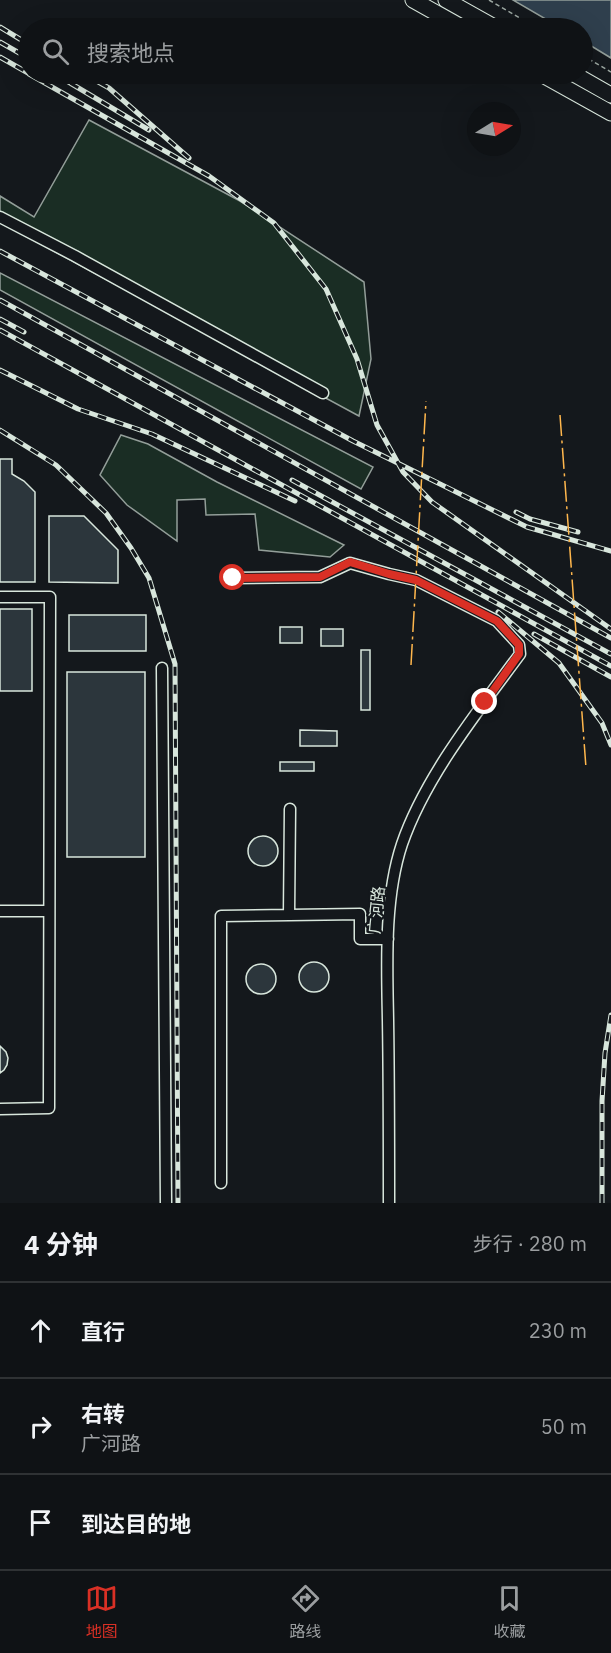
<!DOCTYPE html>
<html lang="zh">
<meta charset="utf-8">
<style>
:root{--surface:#0f1215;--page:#181b1e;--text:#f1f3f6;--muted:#9b9ea0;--line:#2f3234;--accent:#d93025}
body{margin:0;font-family:"IBM Plex Sans","Noto Sans SC",sans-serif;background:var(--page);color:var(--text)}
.compass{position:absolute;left:467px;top:102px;width:54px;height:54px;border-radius:50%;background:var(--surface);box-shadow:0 6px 24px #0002;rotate:79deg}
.stop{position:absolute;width:18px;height:18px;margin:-14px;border:4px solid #d93025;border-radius:50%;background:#fff}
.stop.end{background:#d93025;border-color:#fff;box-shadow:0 2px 6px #0008}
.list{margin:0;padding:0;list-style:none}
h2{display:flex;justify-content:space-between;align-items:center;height:78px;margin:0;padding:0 24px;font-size:26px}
h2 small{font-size:20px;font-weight:400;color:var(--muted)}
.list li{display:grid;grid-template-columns:39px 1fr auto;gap:18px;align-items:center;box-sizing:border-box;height:96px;padding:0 24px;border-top:2px solid var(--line)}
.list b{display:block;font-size:22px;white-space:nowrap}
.list p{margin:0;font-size:20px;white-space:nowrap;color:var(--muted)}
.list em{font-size:20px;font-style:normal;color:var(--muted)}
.icon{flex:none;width:33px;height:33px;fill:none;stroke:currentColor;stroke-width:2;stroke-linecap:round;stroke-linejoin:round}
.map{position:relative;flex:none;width:611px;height:1203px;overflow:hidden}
.search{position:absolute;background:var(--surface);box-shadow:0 6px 24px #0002;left:18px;right:18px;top:18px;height:66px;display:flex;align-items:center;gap:15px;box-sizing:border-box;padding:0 21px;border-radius:33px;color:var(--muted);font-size:22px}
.sheet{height:366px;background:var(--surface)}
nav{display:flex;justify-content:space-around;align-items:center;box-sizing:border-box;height:84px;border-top:2px solid var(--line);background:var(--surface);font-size:16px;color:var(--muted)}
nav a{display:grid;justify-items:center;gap:3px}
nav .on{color:var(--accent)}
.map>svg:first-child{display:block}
</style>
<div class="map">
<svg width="611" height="1203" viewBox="0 0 611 1203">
<rect width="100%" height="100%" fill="#14181c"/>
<!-- green -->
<path fill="#1a2d24" stroke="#939e99" stroke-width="1.5" d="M89,120L240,201L364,282L371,359L359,416L0,222V196L34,217Z
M0,273L373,467L361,489L0,290Z
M121,435L148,444L217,482L344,545L330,557L259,550L255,514L206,515L205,499L177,500V541L127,505L100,475Z"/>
<!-- water -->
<path fill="#2f3f4d" stroke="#939e99" stroke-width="1.5" d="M513,0H611V58L583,41L582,28H561Z"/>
<!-- building -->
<path fill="#2c363c" stroke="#d8e6dc" stroke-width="1.5" d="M0,459H12V474L24,481L35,492V582H0Z
M49,516H84L118,550V583L49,582Z
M0,609H32V691H0Z
M69,615H146V651H69Z
M280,627H302V643H280Z
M321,629H343V646H321Z
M361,650H370V710H361Z
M67,672H145V857H67Z
M300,730L337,731V746H300Z
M280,762H314V771H280Z
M248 851a15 15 0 1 1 30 0a15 15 0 1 1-30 0Z
M299 977a15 15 0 1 1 30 0a15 15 0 1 1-30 0Z
M246 979a15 15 0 1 1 30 0a15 15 0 1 1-30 0Z
M0,1046L6,1052L8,1058L7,1065L4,1070L0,1073Z"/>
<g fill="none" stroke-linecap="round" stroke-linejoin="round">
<defs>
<path id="minor" d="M0,217L75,256L323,393
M233,578L320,577L350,563L389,574L416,580L497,621L519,645L520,654C478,711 425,777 402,844C384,898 387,964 388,1020C389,1081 389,1142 389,1203
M0,597H50L49,1108L0,1109
M162,668L166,1203
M0,911H49
M289,915L290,809
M221,1183V916L360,914V939H388"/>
<path id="highway" d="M413,0L463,28
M446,0L496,28
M541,74L611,113
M574,74L611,95"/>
</defs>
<!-- minor casing -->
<use href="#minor" stroke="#d8e6dc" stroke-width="13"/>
<!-- highway casing -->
<use href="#highway" stroke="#d8e6dc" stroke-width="17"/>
<!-- path -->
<path stroke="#9da8a2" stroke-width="1.5" stroke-dasharray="4.5 3" stroke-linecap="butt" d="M489,0L537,28
M582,55L611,72"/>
<!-- minor -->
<use href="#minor" stroke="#14181c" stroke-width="10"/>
<!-- highway -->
<use href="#highway" stroke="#14181c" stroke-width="15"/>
<defs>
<path id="rail" d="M0,27L28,44
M0,42L28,58
M0,57L28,73
M29,74L209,176L274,223L326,289L357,359L377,425L403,472L432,502L611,629
M55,74L149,130
M84,74L109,88L189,158
M0,251L353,441L527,527L611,551
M0,300L611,638
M0,319L24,332
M0,330L611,666
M0,370L78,409L152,434L295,501
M0,430L56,465L106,513L131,548L149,578L175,664L178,1203
M292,480L611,654
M516,512L530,519L578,532
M498,612L559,663L602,723L611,745
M534,634L611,677
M602,1203V1101L605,1053L611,1015"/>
</defs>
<!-- rail casing -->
<use href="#rail" stroke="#d8e6dc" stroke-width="5"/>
<!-- rail -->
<use href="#rail" stroke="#14181c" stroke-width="3" stroke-dasharray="9" stroke-linecap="butt"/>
<!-- power -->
<path stroke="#ffb74d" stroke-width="1.5" stroke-dasharray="21 4.5 3 4.5" stroke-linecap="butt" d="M560,415L586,768
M411,665L426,401"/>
</g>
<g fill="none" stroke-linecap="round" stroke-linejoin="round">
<!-- route -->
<path stroke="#d93025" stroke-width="8" d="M233,578L320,577L350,562L389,574L416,580L497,621L519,645V654L485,702"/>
</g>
<g text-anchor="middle" stroke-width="4.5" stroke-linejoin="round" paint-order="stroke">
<!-- street labels -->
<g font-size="16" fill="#d8e6dc" stroke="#14181c">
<text transform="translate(376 910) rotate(-84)" y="6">广河路</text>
</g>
</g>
</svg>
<svg class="compass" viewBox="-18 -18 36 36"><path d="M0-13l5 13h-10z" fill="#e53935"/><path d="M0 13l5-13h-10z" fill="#9b9ea0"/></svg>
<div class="stop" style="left:233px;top:578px"></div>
<div class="stop end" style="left:485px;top:702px"></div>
<div class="search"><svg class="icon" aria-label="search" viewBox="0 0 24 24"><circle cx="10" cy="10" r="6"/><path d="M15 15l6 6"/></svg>搜索地点</div>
</div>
<section class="sheet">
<h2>4 分钟<small>步行 · 280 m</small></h2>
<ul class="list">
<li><svg class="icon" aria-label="ahead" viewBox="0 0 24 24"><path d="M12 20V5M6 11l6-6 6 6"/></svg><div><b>直行</b></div><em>230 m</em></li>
<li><svg class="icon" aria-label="right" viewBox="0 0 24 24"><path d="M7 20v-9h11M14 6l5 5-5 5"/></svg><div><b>右转</b><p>广河路</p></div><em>50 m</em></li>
<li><svg class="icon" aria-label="arrive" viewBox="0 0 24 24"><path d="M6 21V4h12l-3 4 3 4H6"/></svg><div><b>到达目的地</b></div></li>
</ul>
</section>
<nav>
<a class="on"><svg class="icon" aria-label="map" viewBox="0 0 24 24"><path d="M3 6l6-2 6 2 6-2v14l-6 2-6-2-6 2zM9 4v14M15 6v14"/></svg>地图</a>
<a><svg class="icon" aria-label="directions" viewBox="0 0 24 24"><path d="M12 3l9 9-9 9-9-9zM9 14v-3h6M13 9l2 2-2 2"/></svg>路线</a>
<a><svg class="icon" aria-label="saved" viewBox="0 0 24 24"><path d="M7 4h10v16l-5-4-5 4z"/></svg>收藏</a>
</nav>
